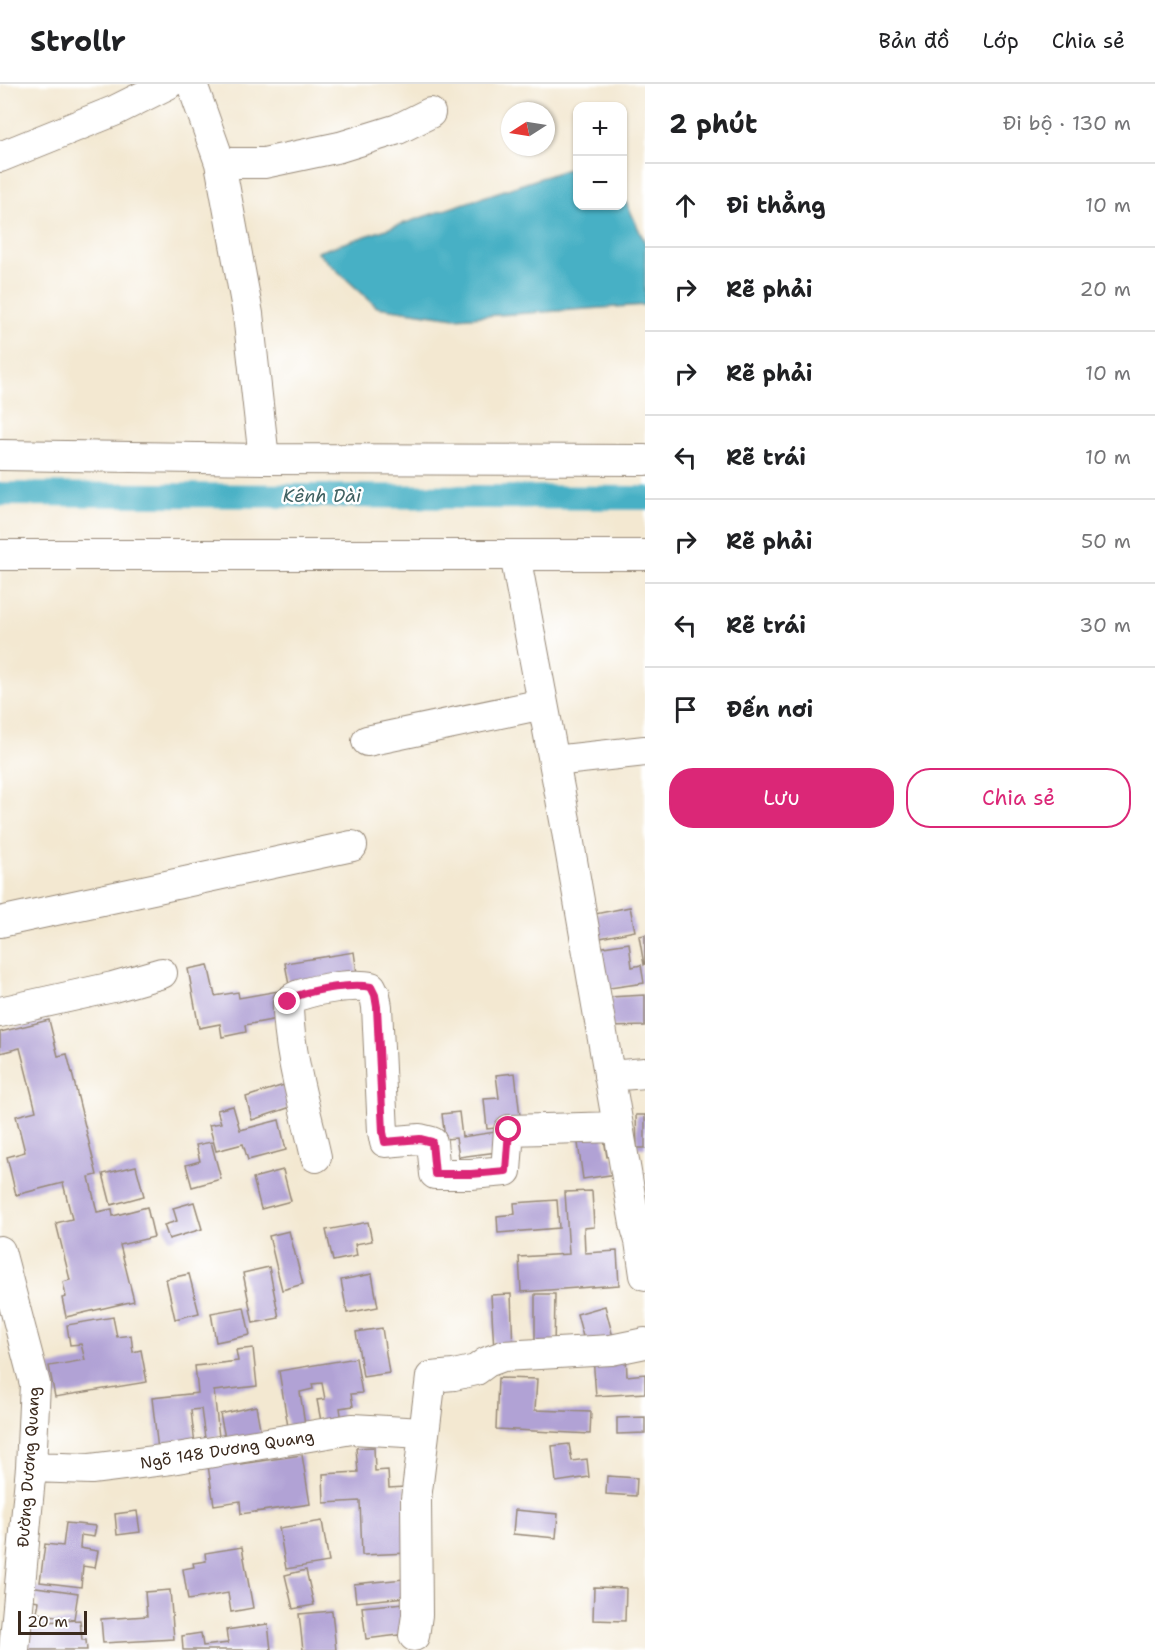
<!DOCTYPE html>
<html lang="vi">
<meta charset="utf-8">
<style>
:root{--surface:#fff;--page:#f2f2f2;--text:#202124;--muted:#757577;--line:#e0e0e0;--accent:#db2777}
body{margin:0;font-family:"Shantell Sans",sans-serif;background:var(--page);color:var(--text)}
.controls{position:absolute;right:18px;top:18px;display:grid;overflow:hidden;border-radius:12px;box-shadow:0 2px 4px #0004}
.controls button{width:54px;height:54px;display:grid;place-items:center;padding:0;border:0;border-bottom:2px solid var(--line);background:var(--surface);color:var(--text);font:30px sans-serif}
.compass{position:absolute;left:501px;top:18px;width:54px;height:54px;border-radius:50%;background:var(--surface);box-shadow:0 2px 4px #0004;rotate:258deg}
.scale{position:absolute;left:18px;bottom:15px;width:69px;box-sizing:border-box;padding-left:6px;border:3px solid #3b2a1e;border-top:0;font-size:16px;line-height:21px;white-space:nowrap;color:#3b2a1e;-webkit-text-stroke:4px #fff;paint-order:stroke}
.stop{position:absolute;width:18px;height:18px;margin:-14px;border:4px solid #db2777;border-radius:50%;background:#fff}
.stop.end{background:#db2777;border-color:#fff;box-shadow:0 2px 6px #0008}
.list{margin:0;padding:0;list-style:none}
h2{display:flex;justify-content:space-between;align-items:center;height:78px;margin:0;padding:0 24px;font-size:26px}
h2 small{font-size:20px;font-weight:400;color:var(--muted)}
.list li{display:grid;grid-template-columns:39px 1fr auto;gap:18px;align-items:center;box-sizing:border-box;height:84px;padding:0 24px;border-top:2px solid var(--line)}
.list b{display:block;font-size:22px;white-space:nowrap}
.list em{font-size:20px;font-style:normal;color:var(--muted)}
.actions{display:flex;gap:12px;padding:18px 24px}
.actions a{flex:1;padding:14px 0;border:2px solid var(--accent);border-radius:24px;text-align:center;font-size:21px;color:var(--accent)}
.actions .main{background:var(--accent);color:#fff}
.icon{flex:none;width:33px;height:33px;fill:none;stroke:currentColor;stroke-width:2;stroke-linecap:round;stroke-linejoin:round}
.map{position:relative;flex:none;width:645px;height:1566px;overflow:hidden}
header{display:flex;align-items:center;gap:36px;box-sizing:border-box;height:84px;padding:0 30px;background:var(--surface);border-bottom:2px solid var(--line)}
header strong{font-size:28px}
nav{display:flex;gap:33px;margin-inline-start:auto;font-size:21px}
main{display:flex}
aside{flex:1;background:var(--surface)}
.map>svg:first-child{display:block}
</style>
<header>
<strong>Strollr</strong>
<nav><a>Bản đồ</a><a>Lớp</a><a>Chia sẻ</a></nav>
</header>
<main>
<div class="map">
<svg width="645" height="1566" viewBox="0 0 645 1566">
<rect width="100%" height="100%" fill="#fff"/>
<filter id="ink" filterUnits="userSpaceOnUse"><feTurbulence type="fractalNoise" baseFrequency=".0167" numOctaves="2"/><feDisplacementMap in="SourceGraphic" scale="12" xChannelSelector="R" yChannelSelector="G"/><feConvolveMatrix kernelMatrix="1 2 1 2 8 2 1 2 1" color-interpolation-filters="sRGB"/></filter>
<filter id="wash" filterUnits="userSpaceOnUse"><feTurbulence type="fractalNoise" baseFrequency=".008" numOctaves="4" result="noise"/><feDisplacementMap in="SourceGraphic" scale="24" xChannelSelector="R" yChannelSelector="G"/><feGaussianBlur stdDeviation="1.35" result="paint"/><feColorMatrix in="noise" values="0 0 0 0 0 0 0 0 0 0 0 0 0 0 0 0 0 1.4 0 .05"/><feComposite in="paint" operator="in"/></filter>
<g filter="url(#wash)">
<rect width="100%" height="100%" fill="#f3e8d1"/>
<!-- water -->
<path fill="#46b0c5" stroke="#406d72" stroke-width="1.5" d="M577,82L578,122H622L623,111L645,159V221L455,234L377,223L317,168Z"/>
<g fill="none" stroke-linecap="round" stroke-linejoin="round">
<!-- canal -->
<path stroke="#46b0c5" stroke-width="24" d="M0,410L645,414"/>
</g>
<g id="blocks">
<!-- building -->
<path fill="#b1a2d5" d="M630,823L635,847L600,854L595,830Z
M645,851V880L644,881L639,852Z
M629,859L632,883L641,881L644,899L603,905L597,864Z
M354,868L358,897L290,907L285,879Z
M208,881L215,912L238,908L239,914L278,907L283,934L245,941L246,948L222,953L220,940L199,944L188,885Z
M645,911V942L611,943L610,913Z
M49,936L58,972L67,970L72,989L97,1091L89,1093L97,1128L112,1125L113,1132L147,1123L154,1153L120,1161L134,1217L66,1233L62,1214L66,1213L63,1198L70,1196L56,1139L72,1135L63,1099L16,1111L7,1073L25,1068L16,1032L36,1027L20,964L0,969V948Z
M515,989L521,1041L487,1045L484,1015L499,1014L496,991Z
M284,1001L291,1023L252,1036L246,1013Z
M233,1022L240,1046L279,1036L286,1066L248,1076L243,1060L216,1067L209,1041L221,1039L217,1026Z
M459,1028L462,1053L502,1047L505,1067L459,1073L456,1054L445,1055L442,1030Z
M636,1031H645V1064H637Z
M603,1049L607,1073H613L616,1090L583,1095L577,1052Z
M211,1058L221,1095L192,1103L186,1081L200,1077L196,1061Z
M136,1082L144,1112L111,1121L103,1090Z
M283,1086L291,1117L261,1125L253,1094Z
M592,1107L594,1143L584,1144L585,1169L617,1167L619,1201L521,1208L519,1173L569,1170L565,1108Z
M557,1116L559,1144L498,1149L497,1132L515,1130L514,1119Z
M194,1118L202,1145L169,1155L164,1141L177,1137L173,1124Z
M368,1138L372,1157L355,1160L357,1172L333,1177L326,1146Z
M289,1147L303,1200L282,1206L269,1152Z
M269,1183L279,1234L253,1239L243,1189Z
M189,1190L199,1229L175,1235L166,1195Z
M372,1190L378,1223L347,1229L341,1196Z
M511,1210L513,1266L494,1267L491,1211Z
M535,1210H555L554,1266H535Z
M605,1222L614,1257L586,1264L577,1230Z
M244,1223L250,1251L216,1258L211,1229Z
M113,1233L117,1253L131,1251L133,1268L141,1266L147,1298L55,1313L49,1282L85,1276L81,1260L70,1261L67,1241Z
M382,1244L389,1289L363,1293L356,1248Z
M253,1264L257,1302L214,1307L219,1353L205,1354L201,1325L191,1326L195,1361L158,1366L152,1314L198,1309L195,1282L238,1277L236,1266Z
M626,1271L627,1292L645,1290V1309L596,1312L593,1273Z
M356,1274L362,1309L351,1310L353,1322L340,1324L343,1344L323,1348L317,1316L325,1315L322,1299L312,1300L313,1305L300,1308L307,1353L290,1355L279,1287Z
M498,1294L537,1295L535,1326L591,1328L590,1350L496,1345Z
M256,1322L263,1361L228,1368L220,1330Z
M645,1333V1349L617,1350V1334Z
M569,1360L572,1377L587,1375L589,1393L556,1398L552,1362Z
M374,1363L375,1387L388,1386L389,1404L405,1403L409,1469L362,1471L360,1417L324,1419L323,1390L358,1388L356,1364Z
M233,1371L234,1381L302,1371L310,1420L241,1430L240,1417L214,1421L207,1375Z
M607,1392L637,1394L636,1412L606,1410Z
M515,1426L558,1430L556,1454L513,1450Z
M137,1427L140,1448L117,1451L115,1430Z
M322,1437L329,1478L286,1485L279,1444Z
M66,1439L96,1442L94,1453L81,1451L80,1464L98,1467L95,1484L83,1482L81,1503L40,1498L45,1460L63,1462Z
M242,1463L253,1524L231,1528L228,1509L188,1516L183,1485L194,1483L193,1479L206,1477L205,1469Z
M306,1486L314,1521L293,1525L285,1491Z
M404,1495L406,1513L356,1518L354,1500Z
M29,1502L78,1509L74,1535L37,1529L39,1517L27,1515Z
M594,1503L626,1504L625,1537L593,1536Z
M170,1506L174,1555L103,1559L101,1535L147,1532L145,1508Z
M404,1519L407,1550L366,1555L362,1523Z
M332,1527L336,1566H303L299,1530Z
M80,1536L82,1556H86L87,1566H20L25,1539Z
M268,1540L271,1566H183L182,1552L201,1549L203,1562L228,1559L226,1546Z"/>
</g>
</g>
<g filter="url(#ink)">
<use href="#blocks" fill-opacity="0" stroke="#978978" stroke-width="1.5"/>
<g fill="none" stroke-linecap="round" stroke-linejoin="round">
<defs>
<path id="minor" d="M192,0L220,79L248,230L264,375
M0,73L114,27L168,0
M220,79H264L340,63L398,45L430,29
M0,371L264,375L645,376
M0,471H645
M515,471L565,736L635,1140L640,1157L645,1156
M367,657L543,620
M554,677L645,667
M0,838L352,762
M0,928L113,903L162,889
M609,992L645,989
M316,1073C305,1023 288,970 288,918C292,915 295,912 300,911C317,905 354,899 371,903L375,911L377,923L383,1048L385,1058L420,1055L432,1058L435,1090H471L506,1087L509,1046L618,1043
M640,1157L645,1191
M0,1167L35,1300L31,1383L14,1566
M31,1383L91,1385L171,1375L352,1345L423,1349
M414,1552L417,1531L416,1415L431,1293L454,1291L476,1286L487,1278L503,1272L611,1266L645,1259"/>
</defs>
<!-- minor casing -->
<use href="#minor" stroke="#978978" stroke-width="32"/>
<!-- minor -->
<use href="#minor" stroke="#fff" stroke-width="30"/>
</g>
</g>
<g fill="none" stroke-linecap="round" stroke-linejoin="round" filter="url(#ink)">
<!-- route -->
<path stroke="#db2777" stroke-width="8" d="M288,918C292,915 295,912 300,911C317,905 354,899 371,903L375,911L377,923L383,1048L385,1058L420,1055L432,1058L435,1090H471L506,1087L509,1046"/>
</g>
<g text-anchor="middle" stroke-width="5" stroke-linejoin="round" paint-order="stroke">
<!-- street labels -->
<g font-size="16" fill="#3b2a1e" stroke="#fff">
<text transform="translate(227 1365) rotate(-9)" y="6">Ngõ 148 Dương Quang</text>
<text transform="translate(28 1383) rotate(-86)" y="6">Đường Dương Quang</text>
</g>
<!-- water labels -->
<g font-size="18" font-style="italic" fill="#3f6061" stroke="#fff">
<text x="322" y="418">Kênh Dài</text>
</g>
</g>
</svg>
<div class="controls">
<button>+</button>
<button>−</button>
</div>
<svg class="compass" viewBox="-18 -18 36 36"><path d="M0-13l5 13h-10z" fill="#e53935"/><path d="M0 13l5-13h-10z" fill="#757577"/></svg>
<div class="scale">20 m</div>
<div class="stop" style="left:509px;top:1046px"></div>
<div class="stop end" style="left:288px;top:918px"></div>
</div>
<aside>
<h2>2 phút<small>Đi bộ · 130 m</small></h2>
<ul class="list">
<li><svg class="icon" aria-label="ahead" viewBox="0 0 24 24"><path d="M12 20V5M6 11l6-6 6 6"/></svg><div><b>Đi thẳng</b></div><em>10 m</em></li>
<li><svg class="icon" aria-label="right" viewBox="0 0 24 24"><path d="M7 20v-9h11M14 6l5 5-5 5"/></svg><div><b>Rẽ phải</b></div><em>20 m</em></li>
<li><svg class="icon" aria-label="right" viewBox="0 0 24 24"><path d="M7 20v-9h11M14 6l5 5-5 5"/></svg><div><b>Rẽ phải</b></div><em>10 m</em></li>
<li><svg class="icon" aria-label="left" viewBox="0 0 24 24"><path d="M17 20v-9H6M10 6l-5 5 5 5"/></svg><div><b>Rẽ trái</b></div><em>10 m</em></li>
<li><svg class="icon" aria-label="right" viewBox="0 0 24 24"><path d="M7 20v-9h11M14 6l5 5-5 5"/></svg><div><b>Rẽ phải</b></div><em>50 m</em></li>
<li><svg class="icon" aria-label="left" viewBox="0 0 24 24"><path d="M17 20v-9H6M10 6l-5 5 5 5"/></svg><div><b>Rẽ trái</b></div><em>30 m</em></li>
<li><svg class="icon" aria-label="arrive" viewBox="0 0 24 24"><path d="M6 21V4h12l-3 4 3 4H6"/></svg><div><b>Đến nơi</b></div></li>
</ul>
<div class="actions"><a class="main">Lưu</a><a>Chia sẻ</a></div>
</aside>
</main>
